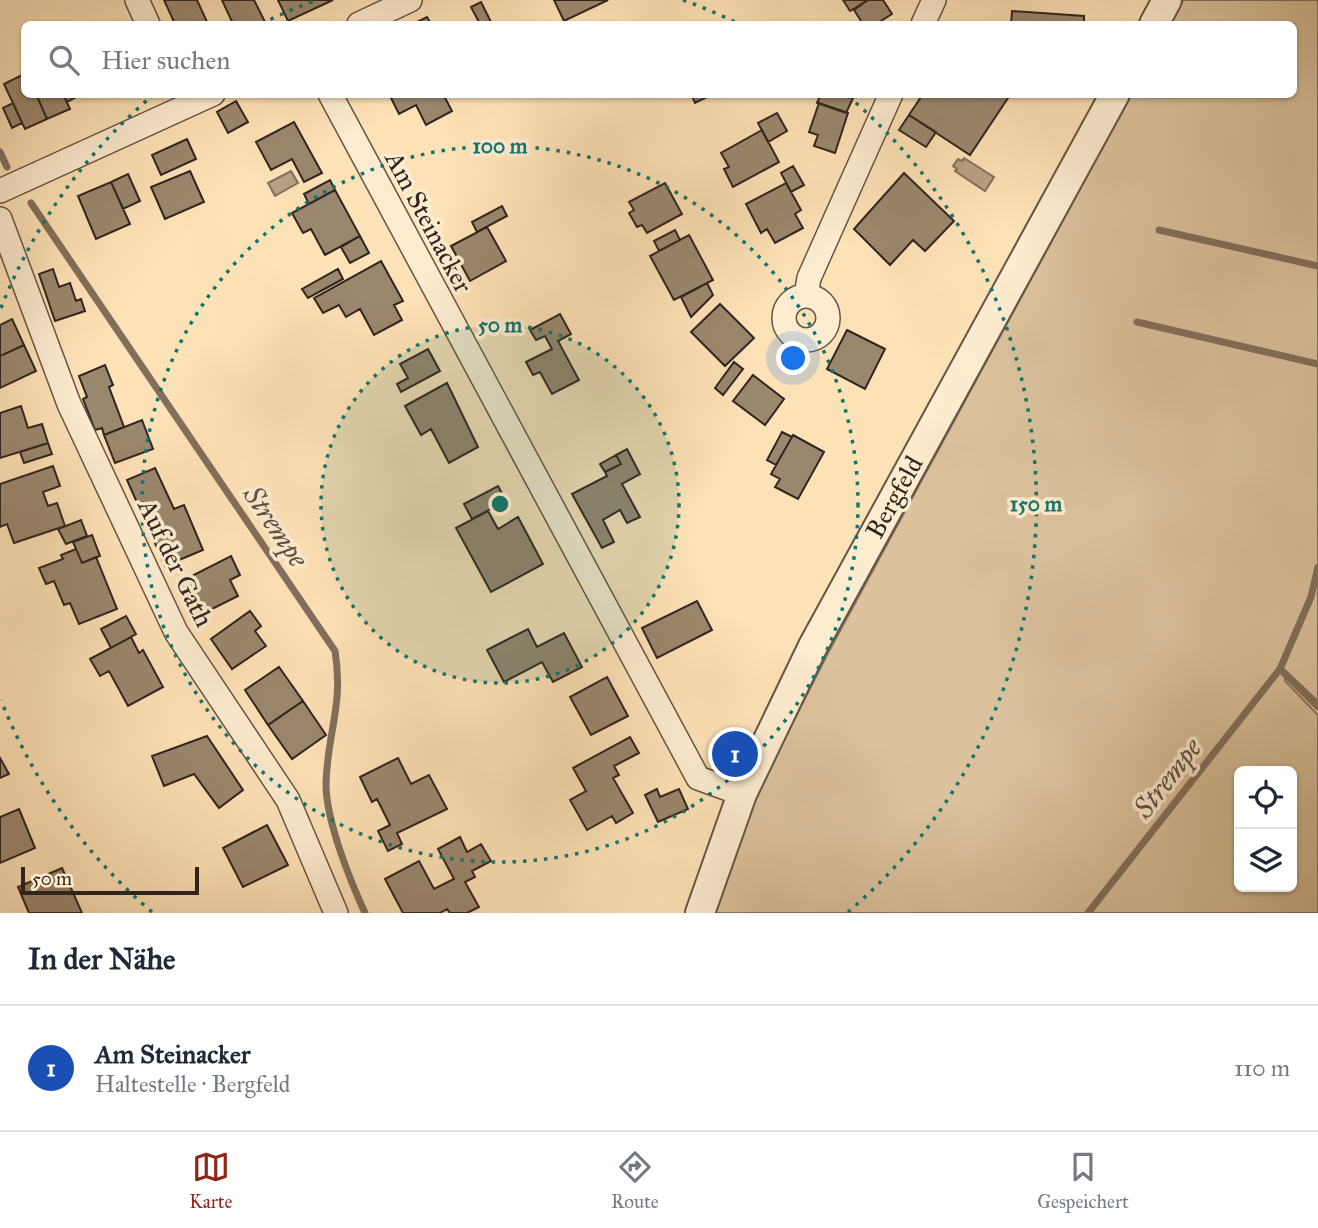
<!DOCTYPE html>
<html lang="de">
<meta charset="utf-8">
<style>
:root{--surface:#fff;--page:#f6f6f7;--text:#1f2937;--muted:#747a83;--line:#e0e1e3;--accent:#8f2418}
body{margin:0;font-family:"IM FELL Great Primer",serif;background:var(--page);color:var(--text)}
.controls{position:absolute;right:21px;bottom:21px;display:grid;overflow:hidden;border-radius:10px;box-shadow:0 2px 5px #0004}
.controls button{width:63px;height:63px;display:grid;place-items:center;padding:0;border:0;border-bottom:2px solid var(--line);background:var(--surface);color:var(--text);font:35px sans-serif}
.scale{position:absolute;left:21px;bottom:18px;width:178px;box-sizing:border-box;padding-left:7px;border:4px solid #30241f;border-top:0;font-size:19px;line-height:24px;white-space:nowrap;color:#30241f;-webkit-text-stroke:5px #feecd0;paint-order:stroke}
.you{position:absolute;left:794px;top:359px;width:24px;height:24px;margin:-18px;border:5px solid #fff;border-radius:50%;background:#1a73e8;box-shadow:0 0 0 10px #1a73e833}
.badge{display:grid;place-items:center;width:46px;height:46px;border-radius:50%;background:var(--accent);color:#fff;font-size:23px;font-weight:700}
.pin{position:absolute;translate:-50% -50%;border:4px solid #fff;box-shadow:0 2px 7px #0006}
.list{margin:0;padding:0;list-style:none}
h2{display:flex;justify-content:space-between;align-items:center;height:91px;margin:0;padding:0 28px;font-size:30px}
h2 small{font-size:23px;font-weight:400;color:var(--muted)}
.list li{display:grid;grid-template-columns:46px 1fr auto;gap:21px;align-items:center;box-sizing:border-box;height:126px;padding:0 28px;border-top:2px solid var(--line)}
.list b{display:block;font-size:26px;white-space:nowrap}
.list p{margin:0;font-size:23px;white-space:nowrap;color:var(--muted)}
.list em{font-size:23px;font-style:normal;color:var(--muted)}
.icon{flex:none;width:38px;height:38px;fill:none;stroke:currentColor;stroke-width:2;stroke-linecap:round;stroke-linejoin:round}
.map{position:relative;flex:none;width:1318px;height:913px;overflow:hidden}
.search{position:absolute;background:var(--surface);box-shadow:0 2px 5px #0004;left:21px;right:21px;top:21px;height:77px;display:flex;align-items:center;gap:18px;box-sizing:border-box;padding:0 24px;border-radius:10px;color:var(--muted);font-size:26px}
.sheet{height:217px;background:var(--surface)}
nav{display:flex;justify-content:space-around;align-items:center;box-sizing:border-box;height:98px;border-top:2px solid var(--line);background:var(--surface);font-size:19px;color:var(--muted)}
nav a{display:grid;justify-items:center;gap:4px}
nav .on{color:var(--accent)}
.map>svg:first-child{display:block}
</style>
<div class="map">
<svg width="1318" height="913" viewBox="0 0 1318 913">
<rect width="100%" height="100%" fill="#fee2b7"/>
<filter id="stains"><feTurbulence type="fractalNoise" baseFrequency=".00286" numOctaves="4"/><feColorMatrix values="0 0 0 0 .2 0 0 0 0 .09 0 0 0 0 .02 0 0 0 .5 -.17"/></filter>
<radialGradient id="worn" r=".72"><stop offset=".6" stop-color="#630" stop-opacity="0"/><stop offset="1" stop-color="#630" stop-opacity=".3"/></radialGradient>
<!-- green -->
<path fill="#dbc29d" stroke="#86735e" stroke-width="2" fill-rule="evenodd" d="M1183,0H1318V701L1286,671L1285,681L1318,715V913H714L757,793L828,653L1131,95L1294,94V24H1169ZM1239,771H1292V887H1239Z"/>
<!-- water -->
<path fill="#b8a183" stroke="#826f5b" stroke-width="2" d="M964,158L994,177L985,191L955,171L957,169L953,166L958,159L962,161Z
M291,171L298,183L275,196L268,183Z"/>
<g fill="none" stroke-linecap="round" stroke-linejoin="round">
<!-- stream -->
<path stroke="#826f5b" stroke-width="7" d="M0,152L7,167
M31,203L335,651C344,705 327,734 326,784C326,821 350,880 365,913
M1159,230L1318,266
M1137,322L1318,364
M1318,567L1311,597L1280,669L1318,707
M1088,913L1280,669"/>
</g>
<!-- building -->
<path fill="#9b876e" stroke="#30241f" stroke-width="2" d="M164,0H197L208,24H175Z
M222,0H254L266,24H233Z
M278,0H333L288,21Z
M554,0H608L564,21Z
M843,0H868L850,11Z
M868,0H883L892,14L876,24H863L854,10Z
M481,2L492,24H480L471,7Z
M1012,11L1084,16V24H1011Z
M427,17L431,24H413Z
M24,74V94H36L47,119L25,129L4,84Z
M36,94H63L70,109L47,119Z
M63,94H75L76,97L67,102Z
M389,94H443L452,111L426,125L416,105L399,114Z
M691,94H713L695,103Z
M821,94H855L846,113L817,103Z
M923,94H1003L1008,98L970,155L909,115Z
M236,101L248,122L228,133L217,112Z
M13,103L22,123L12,128L3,108Z
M819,103L848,113L835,153L814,146L818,135L809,132Z
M777,113L787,131L768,142L758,123Z
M909,115L936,132L926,147L899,130Z
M294,122L322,173L304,182L292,159L271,170L256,142Z
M762,130L779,162L733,187L724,169L729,167L721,153Z
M187,139L196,159L161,175L152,155Z
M793,166L804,185L791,192L781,173Z
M190,171L204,202L165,219L151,187Z
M904,173L954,221L925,251L913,240L890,265L854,229Z
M128,174L140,201L123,209L111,182Z
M330,180L335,190L309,204L304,194Z
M111,182L130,224L96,239L78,196Z
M665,183L682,214L647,233L642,225L637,227L629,213L634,210L629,202Z
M786,183L801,210L795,214L803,228L775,243L767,229L761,233L746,204Z
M335,190L360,236L325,255L311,229L303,233L292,213Z
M502,206L507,216L477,232L472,222Z
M487,227L506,261L470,281L451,246Z
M675,230L680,240L659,251L654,241Z
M689,235L713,280L674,300L650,256Z
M360,236L369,253L350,263L341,247Z
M381,261L403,301L394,305L402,320L374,335L360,309L346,317L339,305L323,313L314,298Z
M53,269L59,287L70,283L76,301L81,299L85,311L55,321L39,274Z
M338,269L343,279L308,298L302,289Z
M707,283L713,295L691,317L681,297Z
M720,304L754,338L725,366L691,332Z
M560,314L571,334L558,341L579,380L552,394L540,372L533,375L526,362L552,349L545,336L536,340L530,330Z
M12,319L24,345L0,356V325Z
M847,330L885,349L865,389L827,369Z
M24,345L36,371L0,388V356Z
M428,349L440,371L401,392L397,384L408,378L400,364Z
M734,362L743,369L723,395L715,388Z
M105,365L113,385L109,387L124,427L104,435L102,428L95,430L83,399L87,397L79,376Z
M753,375L784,399L765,425L733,401Z
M447,383L478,447L449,463L431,429L421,435L405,406Z
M21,406L28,428L42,424L48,443L0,458V413Z
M142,420L153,449L115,463L104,435Z
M782,432L792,437L776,465L767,460Z
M793,435L824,452L798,499L775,487L780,479L771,474Z
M48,443L52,454L24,463L20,452Z
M627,449L640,474L622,484L640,517L627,523L620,510L603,520L614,542L602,548L572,494L607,476L605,472L621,464L616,455Z
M616,455L621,464L605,472L600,464Z
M53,466L60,486L43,492L48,506L57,503L65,526L14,543L7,524L0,527V484Z
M155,468L174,509L184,505L203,550L165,566L127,480Z
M498,486L506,501L472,519L464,504Z
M488,511L498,529L518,517L543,564L491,592L456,528Z
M81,520L87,536L66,544L58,529Z
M92,535L100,556L82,563L73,542Z
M76,549L82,563L96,557L117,609L79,624L70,603L64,605L54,581L46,584L39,568L63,559L61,555Z
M231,556L240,575L230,580L238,596L198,616L180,582Z
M697,601L712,630L657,658L642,628Z
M250,611L261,626L255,631L266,646L232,669L211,639Z
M126,616L136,634L111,648L101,629Z
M528,629L537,647L564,633L582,667L553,682L542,662L504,682L487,650Z
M131,637L139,653L143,650L163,687L128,706L109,671L100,676L90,659Z
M279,667L303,701L268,725L245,690Z
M607,677L628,716L591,735L570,697Z
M303,701L326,735L292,759L268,725Z
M207,736L243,790L219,808L194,774L164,786L152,756Z
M630,737L639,753L614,766L619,775L613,778L633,813L616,823L612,816L587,830L570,800L586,791L573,768Z
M0,758L9,774L0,778Z
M398,758L411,784L429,775L447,809L397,833L402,844L388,851L378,831L390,825L377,799L372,802L360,777Z
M657,789L660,797L679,789L688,809L658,822L645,795Z
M19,809L35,848L0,863V817Z
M267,825L288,865L243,887L223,848Z
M460,837L467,852L481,844L491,861L472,871L475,877L465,882L479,907L467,913H450L447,909L440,913H403L385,879L419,861L434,889L454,879L438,849Z
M62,868L82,913H29L18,887Z"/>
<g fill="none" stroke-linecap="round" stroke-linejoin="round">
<defs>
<path id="minor" d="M137,0L148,24
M359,24L410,0
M923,24L934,0
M330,94L698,778L742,794
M0,191L213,94
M0,219L69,404L176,632L288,800L336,913
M806,295L809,278L891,94
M784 318a22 22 0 1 1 44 0a22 22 0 1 1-44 0Z"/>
<path id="tertiary" d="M1154,24L1167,0
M700,913L742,794L813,646L1115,94"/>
</defs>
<!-- minor casing -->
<use href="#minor" stroke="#645445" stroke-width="26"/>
<!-- tertiary casing -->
<use href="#tertiary" stroke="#645445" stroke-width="32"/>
<!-- minor -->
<use href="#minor" stroke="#feecd0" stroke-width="23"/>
<!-- tertiary -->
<use href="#tertiary" stroke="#feecd0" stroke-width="28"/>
</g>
<!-- distance rings -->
<circle cx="500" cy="504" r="179" fill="#0f766e" fill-opacity=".12"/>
<g fill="none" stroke="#0f766e" stroke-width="3.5" stroke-dasharray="3.5 7">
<circle cx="500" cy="504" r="179"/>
<circle cx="500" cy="504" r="358"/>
<path d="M152 912A536 536 0 0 1 1 700M1 308A536 536 0 0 1 152 96M261 24A536 536 0 0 1 317 0M683 0A536 536 0 0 1 739 24M848 96A536 536 0 0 1 848 912"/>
</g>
<g text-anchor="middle" stroke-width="7" stroke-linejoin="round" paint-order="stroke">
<!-- street labels -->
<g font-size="26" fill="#30241f" stroke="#feecd0">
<text transform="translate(429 222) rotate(62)" y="9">Am Steinacker</text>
<text transform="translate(894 497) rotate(-61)" y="9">Bergfeld</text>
<text transform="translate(176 563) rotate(64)" y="9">Auf der Gath</text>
</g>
<!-- water labels -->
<g font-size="28" font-style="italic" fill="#605042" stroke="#feecd0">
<text transform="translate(276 526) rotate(56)" y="10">Strempe</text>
<text transform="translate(1167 778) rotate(-52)" y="10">Strempe</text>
</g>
</g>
<circle cx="500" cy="504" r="10" fill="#0f766e" stroke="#feecd0" stroke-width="3.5"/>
<g font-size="21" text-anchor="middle" font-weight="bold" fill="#0f766e" stroke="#feecd0" stroke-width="7" stroke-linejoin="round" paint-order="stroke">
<text x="500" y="153">100 m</text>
<text x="500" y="332">50 m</text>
<text x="1036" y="511">150 m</text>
</g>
<rect width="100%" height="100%" filter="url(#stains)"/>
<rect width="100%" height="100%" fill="url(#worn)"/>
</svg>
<div class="controls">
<button><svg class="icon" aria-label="locate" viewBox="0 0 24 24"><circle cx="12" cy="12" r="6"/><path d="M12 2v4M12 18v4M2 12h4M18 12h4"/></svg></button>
<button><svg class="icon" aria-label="layers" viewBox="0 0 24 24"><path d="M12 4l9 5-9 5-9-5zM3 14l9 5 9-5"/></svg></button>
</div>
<div class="scale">50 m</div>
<div class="you"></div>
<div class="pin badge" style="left:735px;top:754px;background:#1a4fb4">1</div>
<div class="search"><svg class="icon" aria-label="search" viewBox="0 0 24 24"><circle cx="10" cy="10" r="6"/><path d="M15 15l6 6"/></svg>Hier suchen</div>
</div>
<section class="sheet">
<h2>In der Nähe<small></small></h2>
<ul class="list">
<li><span class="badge" style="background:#1a4fb4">1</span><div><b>Am Steinacker</b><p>Haltestelle · Bergfeld</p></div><em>110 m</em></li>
</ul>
</section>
<nav>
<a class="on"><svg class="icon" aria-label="map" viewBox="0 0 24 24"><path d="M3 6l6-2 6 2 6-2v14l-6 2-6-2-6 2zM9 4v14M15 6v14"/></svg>Karte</a>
<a><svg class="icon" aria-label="directions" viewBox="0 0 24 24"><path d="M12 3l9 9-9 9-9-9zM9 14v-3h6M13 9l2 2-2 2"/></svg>Route</a>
<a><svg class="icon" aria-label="saved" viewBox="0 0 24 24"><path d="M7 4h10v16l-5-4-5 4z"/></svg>Gespeichert</a>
</nav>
